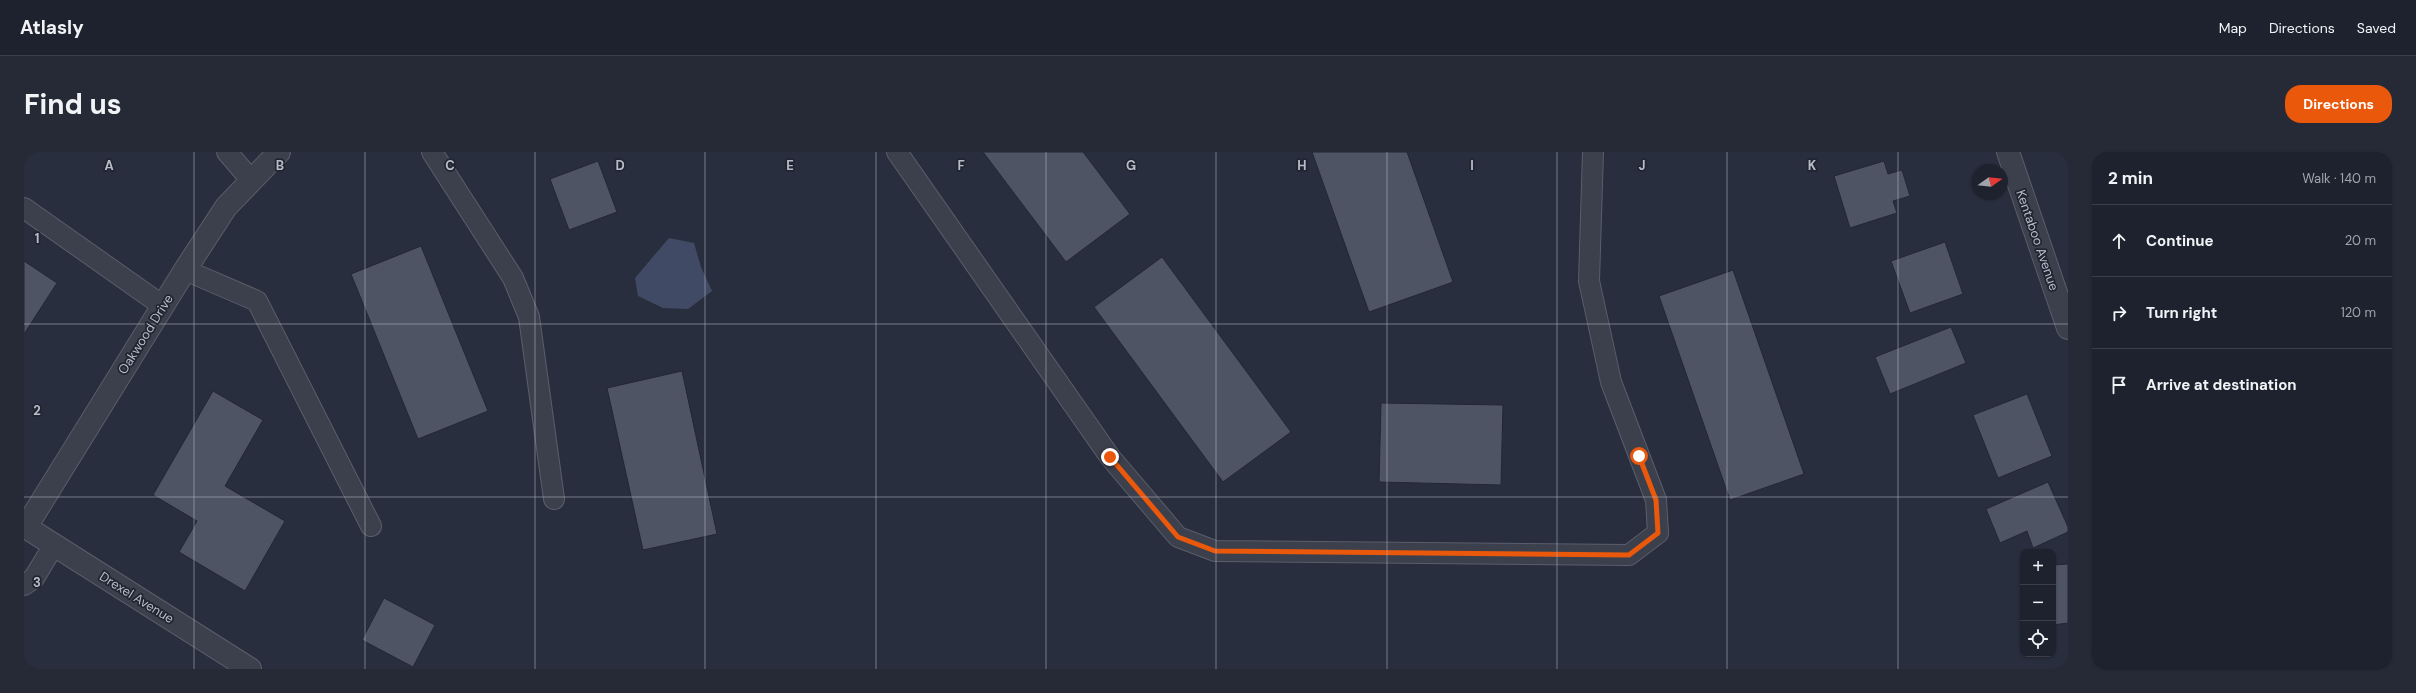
<!DOCTYPE html>
<meta charset="utf-8">
<style>
:root{--surface:#1e222e;--page:#262a36;--text:#f1f3f6;--muted:#a1a4aa;--line:#3c3f4a;--accent:#ea580c}
body{margin:0;font-family:"DM Sans",sans-serif;background:var(--page);color:var(--text)}
.controls{position:absolute;right:12px;bottom:12px;display:grid;overflow:hidden;border-radius:8px;box-shadow:0 1px 3px #0004}
.controls button{width:36px;height:36px;display:grid;place-items:center;padding:0;border:0;border-bottom:1px solid var(--line);background:var(--surface);color:var(--text);font:20px sans-serif}
.compass{position:absolute;left:1948px;top:12px;width:36px;height:36px;border-radius:50%;background:var(--surface);box-shadow:0 1px 3px #0004;rotate:75deg}
.stop{position:absolute;width:12px;height:12px;margin:-9px;border:3px solid #ea580c;border-radius:50%;background:#fff}
.stop.end{background:#ea580c;border-color:#fff;box-shadow:0 1px 4px #0008}
.list{margin:0;padding:0;list-style:none}
h2{display:flex;justify-content:space-between;align-items:center;height:52px;margin:0;padding:0 16px;font-size:17px}
h2 small{font-size:13px;font-weight:400;color:var(--muted)}
.list li{display:grid;grid-template-columns:26px 1fr auto;gap:12px;align-items:center;box-sizing:border-box;height:72px;padding:0 16px;border-top:1px solid var(--line)}
.list b{display:block;font-size:15px;white-space:nowrap}
.list em{font-size:13px;font-style:normal;color:var(--muted)}
.icon{flex:none;width:22px;height:22px;fill:none;stroke:currentColor;stroke-width:2;stroke-linecap:round;stroke-linejoin:round}
.map{position:relative;flex:none;width:2044px;height:517px;overflow:hidden;border-radius:16px}
header{display:flex;align-items:center;gap:24px;box-sizing:border-box;height:56px;padding:0 20px;background:var(--surface);border-bottom:1px solid var(--line)}
header strong{font-size:19px}
nav{display:flex;gap:22px;margin-inline-start:auto;font-size:14px}
.intro{display:flex;align-items:center;justify-content:space-between;box-sizing:border-box;height:96px;padding:0 24px}
h1{margin:0;font-size:28px}
.button{padding:10px 18px;border-radius:16px;background:var(--accent);color:#fff;font-size:14px;font-weight:700}
main{display:flex;gap:24px;padding:0 24px}
aside{flex:1;background:var(--surface);border-radius:16px;box-shadow:0 1px 3px #0004}
.map>svg:first-child{display:block}
</style>
<header>
<strong>Atlasly</strong>
<nav><a>Map</a><a>Directions</a><a>Saved</a></nav>
</header>
<div class="intro"><h1>Find us</h1><a class="button">Directions</a></div>
<main>
<div class="map">
<svg width="2044" height="517" viewBox="0 0 2044 517">
<rect width="100%" height="100%" fill="#282e3d"/>
<!-- water -->
<path fill="#404a64" d="M645,86L670,91L677,115L688,139L664,157L639,156L614,144L611,126Z"/>
<!-- building -->
<path fill="#4f5465" stroke="#232734" d="M959,0H1059L1106,62L1042,110Z
M1288,0H1383L1429,130L1345,160Z
M574,9L593,60L545,78L526,27Z
M1860,9L1864,22L1878,18L1886,44L1869,49L1873,61L1826,76L1810,24Z
M1921,90L1939,142L1886,161L1867,109Z
M397,94L464,259L394,287L327,122Z
M1138,105L1267,280L1199,330L1070,155Z
M0,109L33,131L0,182Z
M1709,118L1780,322L1706,348L1635,144Z
M1927,175L1942,211L1866,242L1851,205Z
M658,219L693,382L619,398L583,236Z
M189,239L239,268L201,334L261,369L221,439L155,400L173,369L129,343Z
M2003,242L2028,304L1974,326L1949,263Z
M1357,251L1479,253L1477,333L1355,330Z
M2024,330L2044,375V380L2009,396L2003,379L1976,391L1962,357Z
M2044,412V471L2029,473V413Z
M360,446L411,473L389,515L338,488Z"/>
<g fill="none" stroke-linecap="round" stroke-linejoin="round">
<defs>
<path id="lane" d="M203,0L227,28
M408,0L489,126L505,165L530,347
M873,0L1086,305L1154,385L1191,399L1605,403L1634,381L1632,348L1587,230L1565,129L1569,0
M0,56L139,154
M161,118L233,149L347,374
M0,433L10,426L30,393"/>
<path id="street" d="M1984,0L2044,176
M0,374L226,517
M2,375L161,118L202,55L255,0"/>
</defs>
<!-- lane casing -->
<use href="#lane" stroke="#5a5e6b" stroke-width="22"/>
<!-- street casing -->
<use href="#street" stroke="#5a5e6b" stroke-width="24"/>
<!-- lane -->
<use href="#lane" stroke="#3c404d" stroke-width="20"/>
<!-- street -->
<use href="#street" stroke="#3c404d" stroke-width="22"/>
</g>
<g fill="none" stroke-linecap="round" stroke-linejoin="round">
<!-- route -->
<path stroke="#ea580c" stroke-width="5" d="M1086,305L1154,385L1191,399L1605,403L1634,381L1632,348L1615,304"/>
</g>
<!-- grid -->
<path fill="none" stroke="#b8bcc8" stroke-width="1" stroke-opacity="0.55" d="M170,0V517M341,0V517M511,0V517M681,0V517M852,0V517M1022,0V517M1192,0V517M1363,0V517M1533,0V517M1703,0V517M1874,0V517M0,172H2044M0,345H2044"/>
<g text-anchor="middle" stroke-width="3.5" stroke-linejoin="round" paint-order="stroke">
<!-- street labels -->
<g font-size="13" fill="#b8bcc8" stroke="#212532">
<text transform="translate(2014 88) rotate(71)" y="5">Kentaboo Avenue</text>
<text transform="translate(121 182) rotate(-58)" y="5">Oakwood Drive</text>
<text transform="translate(113 445) rotate(32)" y="5">Drexel Avenue</text>
</g>
</g>
<g font-size="13" text-anchor="middle" font-weight="bold" fill="#b8bcc8" stroke="#212532" stroke-width="3.5" stroke-linejoin="round" paint-order="stroke">
<text x="85" y="18">A</text>
<text x="256" y="18">B</text>
<text x="426" y="18">C</text>
<text x="596" y="18">D</text>
<text x="766" y="18">E</text>
<text x="937" y="18">F</text>
<text x="1107" y="18">G</text>
<text x="1278" y="18">H</text>
<text x="1448" y="18">I</text>
<text x="1618" y="18">J</text>
<text x="1788" y="18">K</text>
<text x="13" y="91">1</text>
<text x="13" y="263">2</text>
<text x="13" y="435">3</text>
</g>
</svg>
<div class="controls">
<button>+</button>
<button>−</button>
<button><svg class="icon" aria-label="locate" viewBox="0 0 24 24"><circle cx="12" cy="12" r="6"/><path d="M12 2v4M12 18v4M2 12h4M18 12h4"/></svg></button>
</div>
<svg class="compass" viewBox="-18 -18 36 36"><path d="M0-13l5 13h-10z" fill="#e53935"/><path d="M0 13l5-13h-10z" fill="#a1a4aa"/></svg>
<div class="stop" style="left:1615px;top:304px"></div>
<div class="stop end" style="left:1086px;top:305px"></div>
</div>
<aside>
<h2>2 min<small>Walk · 140 m</small></h2>
<ul class="list">
<li><svg class="icon" aria-label="ahead" viewBox="0 0 24 24"><path d="M12 20V5M6 11l6-6 6 6"/></svg><div><b>Continue</b></div><em>20 m</em></li>
<li><svg class="icon" aria-label="right" viewBox="0 0 24 24"><path d="M7 20v-9h11M14 6l5 5-5 5"/></svg><div><b>Turn right</b></div><em>120 m</em></li>
<li><svg class="icon" aria-label="arrive" viewBox="0 0 24 24"><path d="M6 21V4h12l-3 4 3 4H6"/></svg><div><b>Arrive at destination</b></div></li>
</ul>
</aside>
</main>
